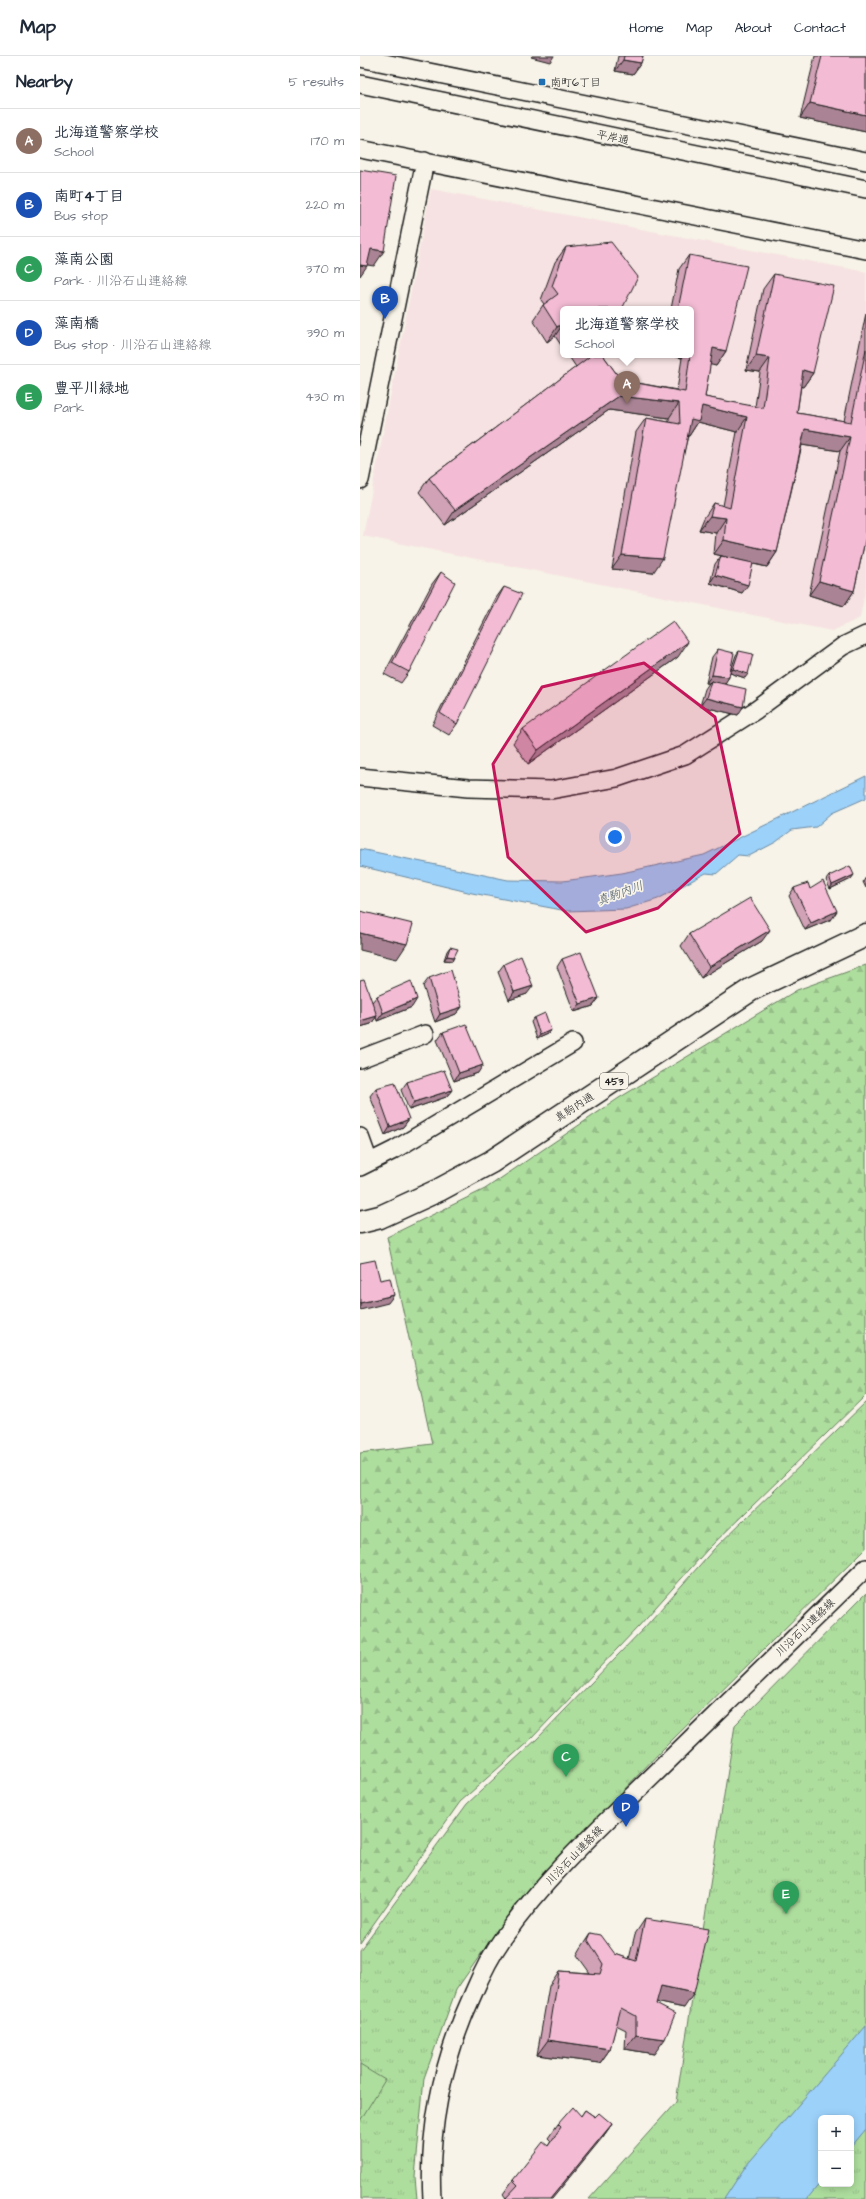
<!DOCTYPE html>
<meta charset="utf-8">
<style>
:root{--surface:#fff;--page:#f2f2f3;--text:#1f2937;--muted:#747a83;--line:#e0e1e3;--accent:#d93025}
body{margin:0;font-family:"Architects Daughter","Klee One",sans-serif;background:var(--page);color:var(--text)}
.controls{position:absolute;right:12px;bottom:12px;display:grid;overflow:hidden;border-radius:6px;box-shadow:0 2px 10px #0003}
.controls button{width:36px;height:36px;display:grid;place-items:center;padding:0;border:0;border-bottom:1px solid var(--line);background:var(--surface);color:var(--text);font:20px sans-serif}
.you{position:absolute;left:255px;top:781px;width:14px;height:14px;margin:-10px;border:3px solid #fff;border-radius:50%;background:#1a73e8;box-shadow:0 0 0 6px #1a73e833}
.badge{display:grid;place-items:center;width:26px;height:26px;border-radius:50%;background:var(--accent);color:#fff;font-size:13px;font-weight:700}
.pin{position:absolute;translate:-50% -33px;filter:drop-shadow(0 1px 2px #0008)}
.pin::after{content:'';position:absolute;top:21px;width:14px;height:12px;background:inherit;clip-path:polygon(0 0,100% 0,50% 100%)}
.popup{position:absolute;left:200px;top:250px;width:134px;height:52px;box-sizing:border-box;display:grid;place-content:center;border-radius:6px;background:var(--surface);filter:drop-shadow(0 1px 3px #0005);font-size:13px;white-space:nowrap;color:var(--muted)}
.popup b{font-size:15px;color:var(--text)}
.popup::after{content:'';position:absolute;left:50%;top:100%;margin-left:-8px;border:8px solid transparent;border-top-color:var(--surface)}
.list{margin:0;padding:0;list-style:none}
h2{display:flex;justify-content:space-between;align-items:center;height:52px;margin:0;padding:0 16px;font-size:17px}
h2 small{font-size:13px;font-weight:400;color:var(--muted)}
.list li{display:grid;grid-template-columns:26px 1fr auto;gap:12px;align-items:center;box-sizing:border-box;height:64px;padding:0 16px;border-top:1px solid var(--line)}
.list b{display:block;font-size:15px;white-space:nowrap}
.list p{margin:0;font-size:13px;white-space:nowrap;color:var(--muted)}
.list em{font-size:13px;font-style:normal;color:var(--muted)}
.map{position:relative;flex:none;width:506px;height:2143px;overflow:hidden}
header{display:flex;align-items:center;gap:24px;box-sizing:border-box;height:56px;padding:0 20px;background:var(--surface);border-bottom:1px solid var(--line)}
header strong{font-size:19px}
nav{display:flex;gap:22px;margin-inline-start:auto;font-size:14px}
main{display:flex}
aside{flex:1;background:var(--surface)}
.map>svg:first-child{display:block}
</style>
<header>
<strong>Map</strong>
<nav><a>Home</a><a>Map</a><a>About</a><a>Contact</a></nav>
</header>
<main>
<aside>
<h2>Nearby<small>5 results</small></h2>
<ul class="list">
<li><span class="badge" style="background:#8d6e63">A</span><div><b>北海道警察学校</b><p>School</p></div><em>170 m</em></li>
<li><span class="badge" style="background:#1a4fb4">B</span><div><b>南町4丁目</b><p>Bus stop</p></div><em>220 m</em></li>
<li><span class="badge" style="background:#2e9e5b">C</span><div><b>藻南公園</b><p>Park · 川沿石山連絡線</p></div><em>370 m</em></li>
<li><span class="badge" style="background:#1a4fb4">D</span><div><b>藻南橋</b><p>Bus stop · 川沿石山連絡線</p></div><em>390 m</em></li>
<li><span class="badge" style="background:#2e9e5b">E</span><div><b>豊平川緑地</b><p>Park</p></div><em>430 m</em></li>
</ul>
</aside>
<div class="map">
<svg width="506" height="2143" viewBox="0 0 506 2143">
<defs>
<pattern id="grass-tufts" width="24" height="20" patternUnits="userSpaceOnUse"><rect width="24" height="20" fill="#aede9e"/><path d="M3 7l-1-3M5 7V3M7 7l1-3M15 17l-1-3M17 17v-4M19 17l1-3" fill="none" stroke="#95be88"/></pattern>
<pattern id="forest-firs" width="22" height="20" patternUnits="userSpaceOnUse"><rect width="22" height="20" fill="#aede9e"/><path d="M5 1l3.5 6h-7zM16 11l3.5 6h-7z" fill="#95be88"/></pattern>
</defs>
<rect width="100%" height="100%" fill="#f7f3e8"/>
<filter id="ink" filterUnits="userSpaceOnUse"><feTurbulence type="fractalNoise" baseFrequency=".025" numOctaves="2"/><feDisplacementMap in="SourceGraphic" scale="8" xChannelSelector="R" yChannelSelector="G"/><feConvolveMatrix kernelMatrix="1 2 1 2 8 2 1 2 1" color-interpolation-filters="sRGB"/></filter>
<g filter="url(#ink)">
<!-- built -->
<path fill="#f6e2e2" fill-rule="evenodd" d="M71,133L506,216V530L500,562L472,575L3,480ZM203,253H331V299H203Z"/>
<!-- grass -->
<path fill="url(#grass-tufts)" stroke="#657d5d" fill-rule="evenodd" d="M506,1346V1492L302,1694L157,1846L96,1934L64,2022L55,2121L57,2143H0V1894L107,1748L177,1683L284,1572L354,1493Z
M506,1537V2143H229L316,2046L375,1669ZM461,2062H491V2128H461Z"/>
<!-- forest -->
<path fill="url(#forest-firs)" stroke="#657d5d" d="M506,909V1339L347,1494L278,1571L170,1684L100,1746L0,1887V1397L72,1388L27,1181L125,1133L259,1042L437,934Z"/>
<!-- pitch -->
<path fill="#aede9e" stroke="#657d5d" d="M0,2009L25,2024L0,2065Z"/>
<!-- water -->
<path fill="#9cd1fa" stroke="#6989a1" d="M506,720V742L472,757L456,771L432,774L416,786L389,800L378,799L356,818L346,817L298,843L266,853L207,855L112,837L0,810V793L148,824L203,825L262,817L344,799Z
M506,1970V2073L491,2091V2062H461V2126L447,2143H364L385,2111Z"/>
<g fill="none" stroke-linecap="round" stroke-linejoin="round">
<defs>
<path id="minor" d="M0,2L506,105
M0,28L506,133
M0,93L506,194
M0,424L65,105
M0,721L108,732L191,734L257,722L325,699L396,654L483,590L506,579
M0,1003L65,978
M0,1081L9,1106
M0,1111L34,1094L213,987
M72,2143C68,2071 83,2003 113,1938C121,1919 131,1899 143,1882C189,1816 249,1763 306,1707C373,1642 439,1577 506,1512"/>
<path id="highway" d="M0,1166L20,1161L79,1134L131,1106L392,933L506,879"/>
</defs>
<!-- minor casing -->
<use href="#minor" stroke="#1c1c1c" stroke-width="20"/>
<!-- highway casing -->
<use href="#highway" stroke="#1c1c1c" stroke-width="25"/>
<!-- minor -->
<use href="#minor" stroke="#f7f3e8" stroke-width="17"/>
<!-- highway -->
<use href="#highway" stroke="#f7f3e8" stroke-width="22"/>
</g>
<!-- wall -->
<path fill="#d1a2b6" stroke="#1c1c1c" d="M258,0H283L281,7L273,18L255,15Z
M455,0H506V76L440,62Z
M206,191L203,253V292L195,280L187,286L173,264L183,249L184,248L181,244L195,206Z
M329,199L366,295L356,310L350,308L345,341L395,351L400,316L386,314L403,233L414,218L453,317L443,331L441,330L437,357L484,365L506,257V480L494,535L484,550L449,539L480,395L442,389L417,496L407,511L393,508L382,537L350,527L355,508L361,500L367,501L354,498L356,477L339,474L344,462L354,447L363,450L377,376L338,366L329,380H328L293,517L252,513L276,376L286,362L309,366V362L249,354L85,469L59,436L69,422L216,311L208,299H243L261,324L317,334L322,302L307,299H331V253H311L319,213Z
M81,516L49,616L41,627L24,618L72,528Z
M144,531L97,668L89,679L72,669L136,542Z
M358,593L369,621L364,628L378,659L340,650L345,633L349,627H346L352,601Z
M379,595L385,622L370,617L376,599Z
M318,601L168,708L153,687L163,673Z
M469,820L491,823L470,833L466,824Z
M506,821V832L503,826Z
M434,832L472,863L445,874L429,840Z
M329,878L402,885L341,922L321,890Z
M90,891L94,901L92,905L84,904L87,895Z
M202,903L239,942L233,950L214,956L197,911Z
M144,908L167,938L149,944L138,916Z
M69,922L102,951L96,958L75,966L63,930Z
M0,924L12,946L17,940L52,951L17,965L16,961L11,968L0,971Z
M174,962L191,974L188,978L177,983L171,966Z
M83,976L118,1017L94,1025L77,984Z
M47,1026L92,1034L86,1041L49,1054L41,1034Z
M16,1032L49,1063L43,1071L25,1079L10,1040Z
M285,1863L324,1952L296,1946V1948L294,1998L265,1993L266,1974L256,1969L250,1993L240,2007L177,1999L189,1930L199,1915L230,1917L217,1899L221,1892L231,1877L255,1898L269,1903L275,1878Z
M225,2054L235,2061L252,2068L242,2082L146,2142L143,2138L153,2124L188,2090L191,2085L188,2082L198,2068L221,2060Z"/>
<!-- shaded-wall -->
<path fill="#aa8494" stroke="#1c1c1c" d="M172,0H194L190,6L171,1Z
M263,4L281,7L273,18L255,15Z
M450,47L506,59V76L440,62Z
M11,193L24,195L14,210L1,208Z
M0,209L7,210L0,220Z
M203,267V268L195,280L187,286L197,271Z
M353,292L366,295L356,310L343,307Z
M307,299H324L322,302Z
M396,300L410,302L400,316L386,314Z
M443,314L453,317L443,331L433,328Z
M259,340L319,347L309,362L249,354L85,469L95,454Z
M342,350L387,361L377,376L338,366L329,380L321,378L331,363Z
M445,373L490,381L480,395L435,388Z
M350,460L366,462L356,477L339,474Z
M364,484L417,496L407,511L354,498Z
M262,499L303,502L293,517L252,513Z
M355,519L388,529L382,537L350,527Z
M459,525L494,535L484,550L449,539Z
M328,586L318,601L168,708L178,694Z
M373,613L388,618L385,622L370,617Z
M352,619L369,621L364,629L351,625L349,627H346Z
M346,642L383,651L378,659L340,650Z
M494,819L491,823L470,833L472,829Z
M477,855L472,863L445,874L451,867Z
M410,874L402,885L341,922L349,911Z
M0,877L47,888L37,903L0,894Z
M87,900L94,901L92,905L84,904Z
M173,930L167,938L149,944L154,936Z
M239,942L233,950L214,956L220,948Z
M57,943L52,951L17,965L23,957Z
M102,951L96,958L75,966L80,958Z
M17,960L11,968L0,971V965Z
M191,974L188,978L177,983L180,979Z
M123,1009L118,1017L94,1025L99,1017Z
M92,1034L86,1041L49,1054L54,1046Z
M49,1063L43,1071L25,1079L30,1071Z
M34,1239L28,1247L0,1254V1247Z
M301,1930L334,1937L324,1952L291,1945Z
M276,1979L305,1983L294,1998L265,1993Z
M188,1984L250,1993L240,2007L177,1999Z
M252,2068L242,2082L192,2143H190Z"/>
<!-- building -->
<path fill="#f3bcd4" stroke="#1c1c1c" d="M264,0H283L281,7L263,4Z
M462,0H506V59L450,47Z
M0,114L36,120L24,195L11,193L7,210L0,209Z
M251,186L278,221L262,253H203V267L197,271L183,249L198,238L192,230L206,191Z
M329,199L387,210L366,295L353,292L345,341L403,352L410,302L396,300L414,218L474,230L453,317L443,314L437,357L491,366L506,293V480L494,535L459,525L490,381L445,373L417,496L364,484L366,462L350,460L354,447L370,452L387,361L342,350L339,365L331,363L303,502L262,499L286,362L320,368L319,347L259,340L95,454L69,422L229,301L228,299H243L261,324L325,336L330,299H331L332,288L331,287V253H318Z
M361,500L393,507L388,529L355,519Z
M81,516L95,526L49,616L32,607Z
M144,531L162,538L97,668L80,657Z
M313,565L328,586L178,694L163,673Z
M358,593L374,597L369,621L352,619Z
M379,595L393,598L388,618L373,613Z
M351,625L386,633L383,651L346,642Z
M490,810L494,819L472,829L469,820Z
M463,825L477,855L451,867L434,832L448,827L450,833Z
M390,842L410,874L349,911L329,878Z
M0,855L53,868L47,888L0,877Z
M90,891L98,893L94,901L87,900Z
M221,896L239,942L220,948L202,903Z
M161,900L173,930L154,936L144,908Z
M91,914L102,951L80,958L69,922Z
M4,923L17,960L0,965V924Z
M51,925L57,943L23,957L17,940Z
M185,957L191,974L180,979L174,962Z
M106,968L123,1009L99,1017L83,976Z
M84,1014L92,1034L54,1046L47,1026Z
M35,1027L49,1063L30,1071L16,1032Z
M15,1204L20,1224L30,1222L34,1239L0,1247V1207Z
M285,1863L349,1873L334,1937L301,1930L296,1948L315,1958L305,1983L276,1979V1960L261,1952L250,1993L188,1984L199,1915L240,1918L243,1908L228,1884L231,1877L241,1879L255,1898L276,1905Z
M213,2051L221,2060L225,2054L235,2061L239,2057L252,2068L190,2143H145L158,2129L153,2124L183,2086L188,2090L201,2071L198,2068Z"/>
</g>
<!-- marked area -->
<path fill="#c2185b" fill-opacity="0.2" stroke="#c2185b" stroke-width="3" stroke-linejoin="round" d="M284,607L355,661L380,778L298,852L226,876L148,801L133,708L182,631Z"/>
<!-- markers -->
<rect fill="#1f6fb2" stroke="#f7f3e8" stroke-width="1.5" x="178" y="22" width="8" height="8" rx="2"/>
<g text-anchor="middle" stroke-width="3.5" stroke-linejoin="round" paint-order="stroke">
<!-- shield labels -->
<rect fill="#f7f3e8" stroke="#5e5c59" stroke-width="1" x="240" y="1017" width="28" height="16" rx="3"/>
<g font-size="10" font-weight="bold" fill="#1c1c1c">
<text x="254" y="1029">453</text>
</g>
<!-- poi labels -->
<g font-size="11" fill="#1c1c1c" stroke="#f7f3e8" text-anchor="start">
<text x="190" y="30">南町6丁目</text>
</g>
<!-- street labels -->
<g font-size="11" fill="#1c1c1c" stroke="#f7f3e8">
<text transform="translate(253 81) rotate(12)" y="4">平岸通</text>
<text transform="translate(214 1051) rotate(-33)" y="4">真駒内通</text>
<text transform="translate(445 1571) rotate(-44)" y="4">川沿石山連絡線</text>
<text transform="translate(214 1799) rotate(-46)" y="4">川沿石山連絡線</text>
</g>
<!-- water labels -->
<g font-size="12" font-style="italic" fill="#42525f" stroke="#f7f3e8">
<text transform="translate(260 837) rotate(-20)" y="4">真駒内川</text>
</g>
</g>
</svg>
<div class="controls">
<button>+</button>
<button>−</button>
</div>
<div class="you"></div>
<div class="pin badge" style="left:267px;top:348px;background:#8d6e63">A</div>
<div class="popup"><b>北海道警察学校</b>School</div>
<div class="pin badge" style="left:25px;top:263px;background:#1a4fb4">B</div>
<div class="pin badge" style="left:206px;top:1721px;background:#2e9e5b">C</div>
<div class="pin badge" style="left:266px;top:1771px;background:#1a4fb4">D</div>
<div class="pin badge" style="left:426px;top:1858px;background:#2e9e5b">E</div>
</div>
</main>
